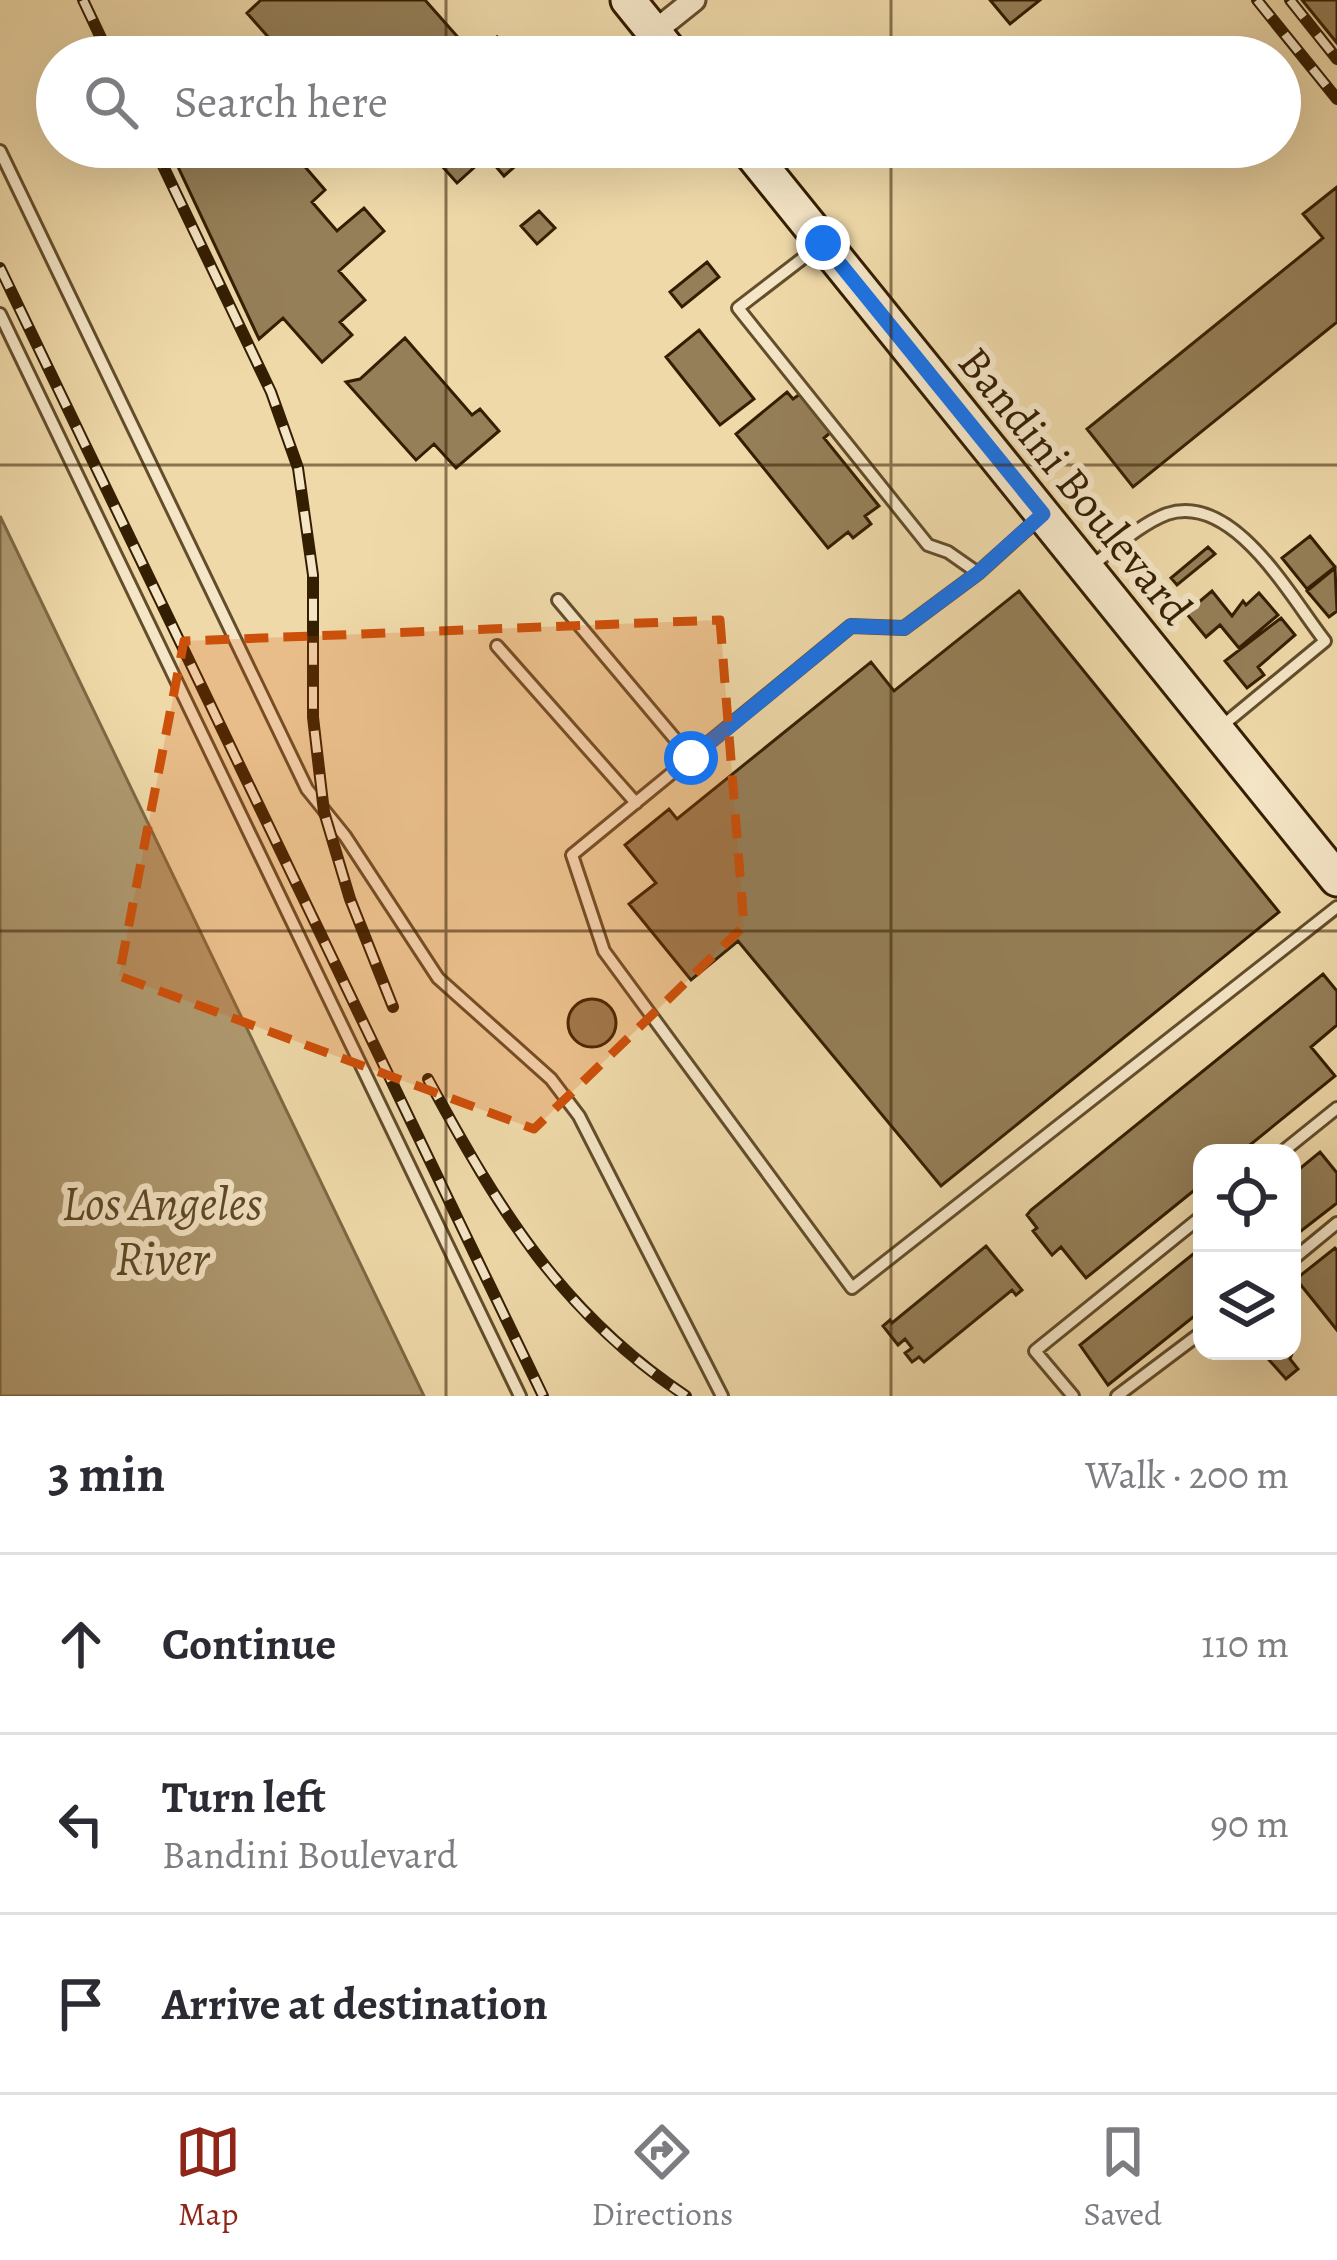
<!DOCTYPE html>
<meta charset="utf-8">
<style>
:root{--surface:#fff;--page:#f7f7f7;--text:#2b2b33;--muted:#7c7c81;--line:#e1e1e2;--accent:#8f2418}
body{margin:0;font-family:Alegreya,serif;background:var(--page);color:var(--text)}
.controls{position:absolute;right:36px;bottom:36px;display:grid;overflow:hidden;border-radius:24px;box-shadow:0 12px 48px #0002}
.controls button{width:108px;height:108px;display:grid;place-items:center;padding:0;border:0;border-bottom:3px solid var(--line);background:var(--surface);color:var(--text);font:60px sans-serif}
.stop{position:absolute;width:36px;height:36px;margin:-27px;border:9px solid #1a73e8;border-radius:50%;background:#fff}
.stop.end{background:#1a73e8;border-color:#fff;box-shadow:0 3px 12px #0008}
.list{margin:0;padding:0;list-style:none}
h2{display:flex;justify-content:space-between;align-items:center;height:156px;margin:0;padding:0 48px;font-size:51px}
h2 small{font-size:39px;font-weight:400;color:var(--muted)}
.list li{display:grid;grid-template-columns:78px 1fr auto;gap:36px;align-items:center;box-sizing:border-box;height:180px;padding:0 48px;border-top:3px solid var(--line)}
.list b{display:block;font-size:45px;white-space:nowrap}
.list p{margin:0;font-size:39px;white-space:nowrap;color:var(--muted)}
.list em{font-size:39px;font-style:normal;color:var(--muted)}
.icon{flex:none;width:66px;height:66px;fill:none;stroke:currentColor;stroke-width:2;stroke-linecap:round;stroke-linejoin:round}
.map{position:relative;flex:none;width:1337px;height:1396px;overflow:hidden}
.search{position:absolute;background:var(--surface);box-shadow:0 12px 48px #0002;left:36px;right:36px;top:36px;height:132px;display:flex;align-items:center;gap:30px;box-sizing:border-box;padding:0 42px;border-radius:66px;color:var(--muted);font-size:45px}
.sheet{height:696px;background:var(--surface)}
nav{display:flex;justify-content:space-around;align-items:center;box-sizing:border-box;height:168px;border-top:3px solid var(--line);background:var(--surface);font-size:33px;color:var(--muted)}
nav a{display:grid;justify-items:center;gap:6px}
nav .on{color:var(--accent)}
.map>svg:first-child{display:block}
</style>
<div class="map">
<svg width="1337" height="1396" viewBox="0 0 1337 1396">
<rect width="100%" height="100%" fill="#efd9a9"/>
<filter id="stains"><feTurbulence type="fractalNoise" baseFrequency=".00167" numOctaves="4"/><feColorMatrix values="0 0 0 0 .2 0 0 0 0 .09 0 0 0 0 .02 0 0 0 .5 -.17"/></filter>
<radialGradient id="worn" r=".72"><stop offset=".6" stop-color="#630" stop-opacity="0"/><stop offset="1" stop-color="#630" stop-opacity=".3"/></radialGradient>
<!-- water -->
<path fill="#af9970" stroke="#7e6844" stroke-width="3" d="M0,516L424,1396H0Z"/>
<!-- building -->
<path fill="#957f58" stroke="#341e01" stroke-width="3" d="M261,0H425L464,44L449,57H346L343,54L339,57H286L247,13Z
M990,0H1040L1010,24Z
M1302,0H1337V43Z
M497,37L512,57H478L476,55Z
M177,147H316L300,161L325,190L312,202L337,231L364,208L384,231L339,271L365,300L340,322L352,335L322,362L283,318L259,339L171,152Z
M425,147H537L504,176L487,156L457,183Z
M1337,187V322L1133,487L1087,429L1323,238L1303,214Z
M539,211L555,228L537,244L521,226Z
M707,262L719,277L682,307L670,292Z
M699,330L754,399L720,425L666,357Z
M405,338L472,415L480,409L499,431L456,468L434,444L416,460L346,382L360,379Z
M787,392L793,399L800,394L831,432L824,438L879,506L865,516L871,524L853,538L848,532L828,548L736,434Z
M1310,536L1335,567L1307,589L1282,558Z
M1208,547L1215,554L1177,585L1171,578Z
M1335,568L1337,611L1329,617L1307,591Z
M1019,591L1279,912L941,1186L738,941L691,980L629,904L656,883L625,845L669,809L677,819L871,662L894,691Z
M1212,591L1232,616L1243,601L1246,605L1259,593L1278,615L1239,648L1220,625L1206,637L1186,613Z
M1281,618L1295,635L1258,667L1264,675L1247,688L1225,661Z
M1323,974L1337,991V1025L1311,1047L1335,1076L1240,1153H1202V1184L1086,1278L1061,1247L1052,1255L1033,1231L1037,1228L1027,1215L1031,1210Z
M568 1023a24 24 0 1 1 48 0a24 24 0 1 1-48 0Z
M1320,1152L1337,1173V1203L1292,1238V1175Z
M986,1246L1022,1290L1016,1295L1012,1290L924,1362L919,1357L912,1362L905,1353L912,1348L905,1339L898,1345L883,1326L890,1320L892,1323Z
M1202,1247V1310L1108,1385L1080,1345Z
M1335,1248L1337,1250V1330L1296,1279Z
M1292,1341L1294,1348L1290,1359L1298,1369L1286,1379L1261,1351H1292Z"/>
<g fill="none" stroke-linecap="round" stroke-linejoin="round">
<defs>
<path id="lane" d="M0,151L307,789L345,836L438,978L551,1079L579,1116L722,1396
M820,245L738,308L928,545L948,552L978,573L1038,519
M0,314L520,1396
M1090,567C1113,550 1140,524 1167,514C1234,492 1291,598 1325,641L1222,726
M978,573L904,628L851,626L572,855L604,951L852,1288L1337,907
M558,600L691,758
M497,646L636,803
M1281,1153L1337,1108
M1292,1260L1337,1223
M1073,1396L1035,1351L1202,1216
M1117,1396L1202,1332"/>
<path id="street" d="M654,32L694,0"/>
<path id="secondary" d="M628,0L674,57
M746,147L1337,879"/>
</defs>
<!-- lane casing -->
<use href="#lane" stroke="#634d2b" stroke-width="16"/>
<!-- street casing -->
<use href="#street" stroke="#634d2b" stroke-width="27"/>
<!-- secondary casing -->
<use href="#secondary" stroke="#341e01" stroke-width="39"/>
<!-- lane -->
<use href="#lane" stroke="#f5e6c7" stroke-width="10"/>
<!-- street -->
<use href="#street" stroke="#f5e6c7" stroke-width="21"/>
<!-- secondary -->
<use href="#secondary" stroke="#f5e6c7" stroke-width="33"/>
<defs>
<path id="rail" d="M83,0L110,57
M1257,0L1337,99
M1290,0L1337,59
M154,147L271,392L298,468L313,575V717L324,812L350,899L393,1007
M0,268L543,1396
M428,1079C498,1208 561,1313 686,1396"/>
</defs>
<!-- rail casing -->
<use href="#rail" stroke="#341e01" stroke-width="12"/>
<!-- rail -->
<use href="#rail" stroke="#f5e6c7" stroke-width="8" stroke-dasharray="22" stroke-linecap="butt"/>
</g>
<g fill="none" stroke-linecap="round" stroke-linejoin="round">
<!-- route -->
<path stroke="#1a73e8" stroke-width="15" d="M691,758L851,626L904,628L978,573L1043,514L823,243"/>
</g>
<!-- marked area -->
<path fill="#cd500a" fill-opacity="0.2" stroke="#cd500a" stroke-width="9" stroke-dasharray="24 15" stroke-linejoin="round" d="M720,620L744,926L534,1129L119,976L184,641Z"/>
<!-- grid -->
<path fill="none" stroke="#341e01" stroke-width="3" stroke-opacity="0.55" d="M446,0V57M891,0V57M446,147V1396M891,147V1396M0,465H1337M0,931H1337"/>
<g text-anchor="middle" stroke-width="12" stroke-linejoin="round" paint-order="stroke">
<!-- street labels -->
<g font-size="45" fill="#341e01" stroke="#f5e6c7">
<text transform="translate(1076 485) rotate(51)" y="16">Bandini Boulevard</text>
</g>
<!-- water labels -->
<g font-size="48" font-style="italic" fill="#5f4928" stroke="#f5e6c7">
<text x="162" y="1219">Los Angeles<tspan x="162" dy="55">River</tspan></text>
</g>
</g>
<rect width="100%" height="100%" filter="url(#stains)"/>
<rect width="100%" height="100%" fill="url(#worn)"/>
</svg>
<div class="controls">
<button><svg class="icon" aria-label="locate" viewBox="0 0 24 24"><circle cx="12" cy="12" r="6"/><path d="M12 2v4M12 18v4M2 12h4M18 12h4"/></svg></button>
<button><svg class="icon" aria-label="layers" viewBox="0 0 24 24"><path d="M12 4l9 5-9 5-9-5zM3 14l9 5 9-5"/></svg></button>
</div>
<div class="stop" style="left:691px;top:758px"></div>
<div class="stop end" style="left:823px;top:243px"></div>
<div class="search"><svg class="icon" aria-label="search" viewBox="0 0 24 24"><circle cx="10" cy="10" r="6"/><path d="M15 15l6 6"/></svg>Search here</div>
</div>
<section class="sheet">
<h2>3 min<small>Walk · 200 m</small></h2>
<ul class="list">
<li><svg class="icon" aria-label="ahead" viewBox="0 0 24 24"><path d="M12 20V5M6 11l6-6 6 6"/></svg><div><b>Continue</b></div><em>110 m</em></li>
<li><svg class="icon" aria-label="left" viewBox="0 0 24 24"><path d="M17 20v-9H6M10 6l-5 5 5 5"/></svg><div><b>Turn left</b><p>Bandini Boulevard</p></div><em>90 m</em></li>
<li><svg class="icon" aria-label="arrive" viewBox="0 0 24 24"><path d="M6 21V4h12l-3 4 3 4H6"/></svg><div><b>Arrive at destination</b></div></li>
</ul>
</section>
<nav>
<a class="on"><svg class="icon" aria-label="map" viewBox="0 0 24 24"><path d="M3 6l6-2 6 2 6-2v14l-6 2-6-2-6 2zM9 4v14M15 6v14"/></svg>Map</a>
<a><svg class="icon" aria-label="directions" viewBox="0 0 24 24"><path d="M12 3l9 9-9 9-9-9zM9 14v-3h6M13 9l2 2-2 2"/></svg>Directions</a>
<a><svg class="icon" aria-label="saved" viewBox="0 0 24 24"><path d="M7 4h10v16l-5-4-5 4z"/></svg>Saved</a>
</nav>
